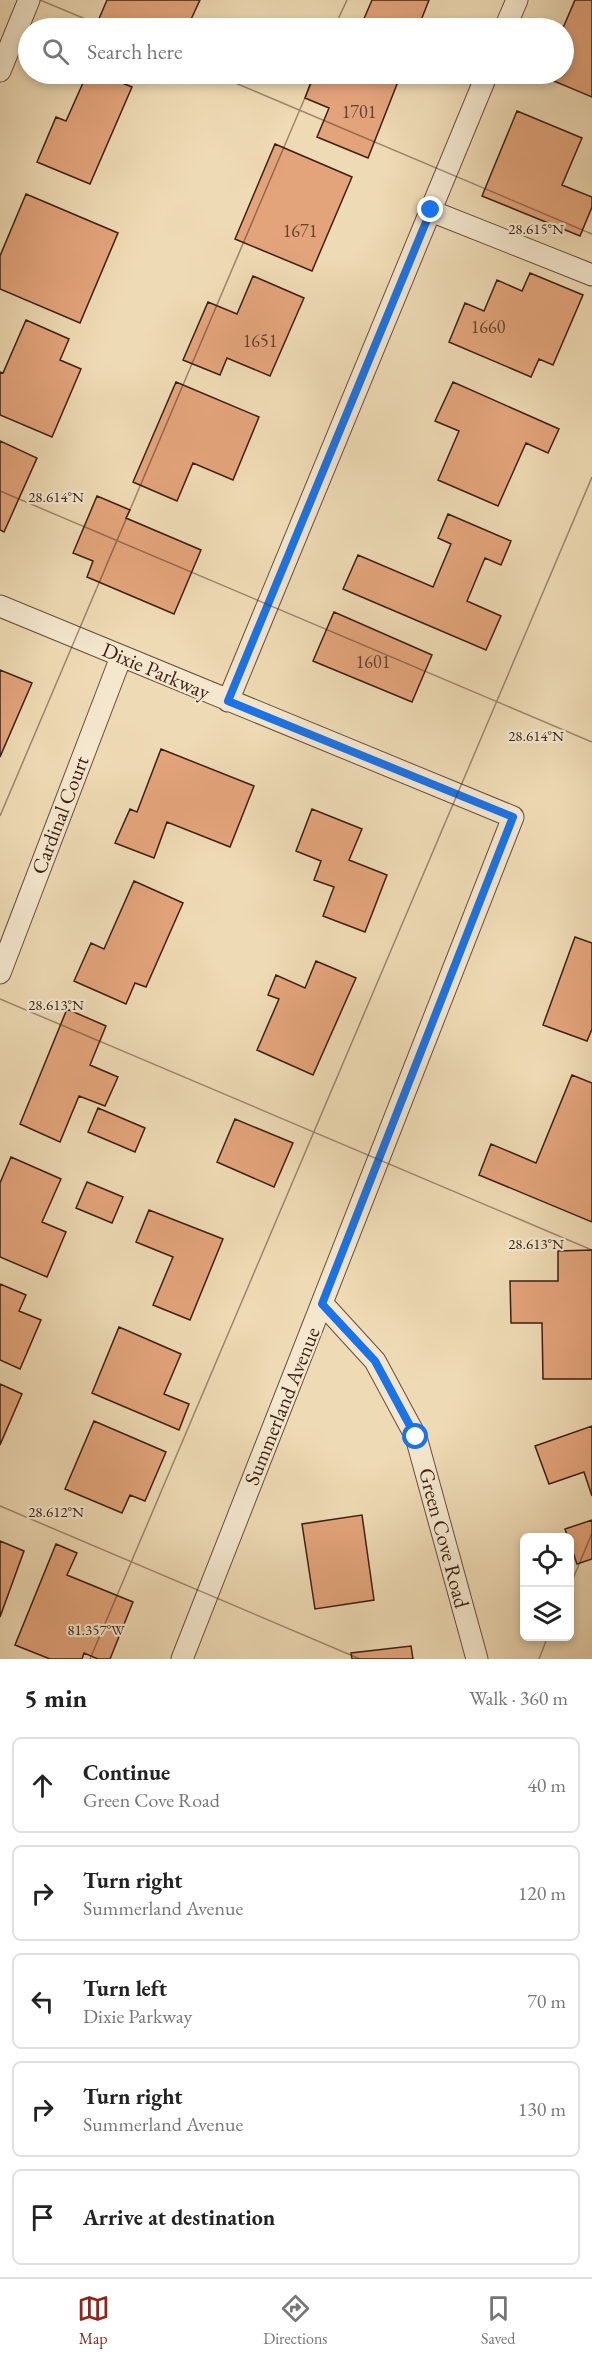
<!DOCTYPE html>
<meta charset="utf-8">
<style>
:root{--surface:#fff;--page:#f6f6f6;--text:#222;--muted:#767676;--line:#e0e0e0;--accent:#8f2418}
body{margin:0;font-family:"EB Garamond",serif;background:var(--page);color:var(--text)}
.controls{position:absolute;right:18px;bottom:18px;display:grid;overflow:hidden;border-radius:9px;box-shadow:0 3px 9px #0003}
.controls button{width:54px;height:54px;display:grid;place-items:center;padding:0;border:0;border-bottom:2px solid var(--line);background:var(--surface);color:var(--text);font:30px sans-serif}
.stop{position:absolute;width:18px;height:18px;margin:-14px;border:4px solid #1a73e8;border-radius:50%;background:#fff}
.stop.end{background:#1a73e8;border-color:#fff;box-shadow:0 2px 6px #0008}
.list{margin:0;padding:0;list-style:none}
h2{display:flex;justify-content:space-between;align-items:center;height:78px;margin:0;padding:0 24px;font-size:26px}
h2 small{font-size:20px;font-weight:400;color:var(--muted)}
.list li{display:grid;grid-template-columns:39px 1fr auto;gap:18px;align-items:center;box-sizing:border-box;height:96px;margin:0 12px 12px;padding:0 12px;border:2px solid var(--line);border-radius:9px}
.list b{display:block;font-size:22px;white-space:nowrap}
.list p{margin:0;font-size:20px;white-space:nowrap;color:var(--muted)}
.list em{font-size:20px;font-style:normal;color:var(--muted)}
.icon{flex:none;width:33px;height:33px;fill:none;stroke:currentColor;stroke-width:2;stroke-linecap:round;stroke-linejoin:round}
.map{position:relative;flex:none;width:592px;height:1659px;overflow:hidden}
.search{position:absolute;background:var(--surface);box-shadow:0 3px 9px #0003;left:18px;right:18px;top:18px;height:66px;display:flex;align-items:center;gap:15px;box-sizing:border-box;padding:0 21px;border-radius:33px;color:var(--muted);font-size:22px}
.sheet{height:618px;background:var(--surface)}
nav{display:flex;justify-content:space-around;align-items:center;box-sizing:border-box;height:84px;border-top:2px solid var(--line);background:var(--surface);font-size:16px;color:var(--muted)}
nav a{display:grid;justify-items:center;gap:3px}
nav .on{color:var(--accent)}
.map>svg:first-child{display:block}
</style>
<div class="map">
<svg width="592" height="1659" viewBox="0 0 592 1659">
<rect width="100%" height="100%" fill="#eedab4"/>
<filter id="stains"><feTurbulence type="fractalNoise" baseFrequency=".00333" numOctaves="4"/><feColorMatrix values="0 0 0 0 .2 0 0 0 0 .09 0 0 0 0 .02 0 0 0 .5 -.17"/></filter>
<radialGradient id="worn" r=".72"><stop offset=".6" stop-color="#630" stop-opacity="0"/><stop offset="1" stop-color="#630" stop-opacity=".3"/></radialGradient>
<!-- building -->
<path fill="#e3a47b" stroke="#3d1f14" stroke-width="1.5" d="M107,0H200L187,28H95Z
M372,0H429L418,28H381L363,21Z
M575,0H592V97L542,76L543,74H564L563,28Z
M87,74H100L132,87L90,184L37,162L56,117L66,121Z
M314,74H401L368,158L317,137L329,108L305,98Z
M517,111L582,138L562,185L592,197V207L580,236L482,196Z
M275,144L352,177L312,271L235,239Z
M26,194L118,233L80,323L0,289V256Z
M530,273L583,295L553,365L539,359L531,377L449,342L465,303L484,311L497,280L522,291Z
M253,276L304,298L270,376L227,358L220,375L183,360L208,302L237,314Z
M26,320L69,339L60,360L81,369L52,437L0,415V372L3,373Z
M176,382L259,417L233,480L193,463L177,501L133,482Z
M453,382L559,429L548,453L526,443L498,506L438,480L459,431L435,421Z
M0,441L37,458L4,532L0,530Z
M97,496L130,510L126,518L201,550L174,614L87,577L93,561L73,553Z
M448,514L511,541L501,565L485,558L467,601L501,616L486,650L343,589L358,555L433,587L451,544L438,538Z
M334,612L432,655L412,702L313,661Z
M0,670L32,683L0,757Z
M161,749L254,786L230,847L167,822L154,858L115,843L130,809L137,812Z
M312,809L362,829L349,860L387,875L365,932L323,916L334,887L314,880L321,861L296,851Z
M134,881L183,903L146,987L135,983L126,1004L74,981L91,943L104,949Z
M575,937L592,943V1029L587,1041L543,1025Z
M316,961L356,978L313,1075L257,1050L279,999L268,995L276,975L305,988Z
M67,1009L106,1026L90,1065L118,1077L105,1106L79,1096L60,1142L20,1124Z
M572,1075L592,1083V1222L479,1175L491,1144L536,1163Z
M98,1108L145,1128L135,1152L88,1132Z
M235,1119L293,1143L274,1187L217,1162Z
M11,1157L61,1179L42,1222L66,1232L47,1277L0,1257V1183Z
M87,1182L123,1197L112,1223L76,1208Z
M149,1210L223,1239L190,1320L153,1305L173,1257L136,1242Z
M592,1250V1379H543L542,1323H511L510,1281H558V1251Z
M0,1284L26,1295L19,1311L41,1320L20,1369L0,1360Z
M119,1327L181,1354L164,1394L189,1404L179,1430L92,1393Z
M0,1384L22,1394L0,1445Z
M94,1421L166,1452L145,1501L130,1495L122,1513L65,1489Z
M592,1426V1496L584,1472L549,1484L535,1446Z
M362,1515L374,1600L315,1609L302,1524Z
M592,1520V1559L577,1564L565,1529Z
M0,1541L24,1551L0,1617Z
M56,1544L77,1553L67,1575L133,1602L110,1659H98L84,1653L82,1659H50L15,1645Z
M411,1646L413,1659H352L351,1653Z"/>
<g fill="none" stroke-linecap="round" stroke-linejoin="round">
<defs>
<path id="minor" d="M505,28L517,0
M0,71L29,0
M431,211L592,275
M0,606L513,817L182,1659
M228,701L487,74
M0,973L121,657
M322,1303L375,1361L416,1437L477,1659"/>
</defs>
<!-- minor casing -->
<use href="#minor" stroke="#694e3c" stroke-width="23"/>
<!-- minor -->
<use href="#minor" stroke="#f4e7ce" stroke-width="21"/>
</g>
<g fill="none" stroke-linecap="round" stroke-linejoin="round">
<!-- route -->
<path stroke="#1a73e8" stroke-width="8" d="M416,1437L375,1361L322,1304L513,817L228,701L431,210"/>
</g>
<!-- ticks -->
<path fill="none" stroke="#3d1f14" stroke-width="1.5" stroke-opacity="0.45" d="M40,0L107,28M334,28L347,0M214,74L592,234M0,491L592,742M0,816L315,74M0,999L592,1250M0,1506L360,1659M570,1586L592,1533M90,1659L592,477M539,1659L548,1636"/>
<g text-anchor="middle" stroke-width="4.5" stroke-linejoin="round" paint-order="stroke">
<!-- number labels -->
<g font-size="18" fill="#66402e">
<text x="359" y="118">1701</text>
<text x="300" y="237">1671</text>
<text x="488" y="333">1660</text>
<text x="260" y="347">1651</text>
<text x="373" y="668">1601</text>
</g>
<!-- street labels -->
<g font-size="21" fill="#3d1f14" stroke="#f4e7ce">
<text transform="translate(156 671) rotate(23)" y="7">Dixie Parkway</text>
<text transform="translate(60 815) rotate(-69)" y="7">Cardinal Court</text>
<text transform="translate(282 1406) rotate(-68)" y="7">Summerland Avenue</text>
<text transform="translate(444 1538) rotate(75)" y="7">Green Cove Road</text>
</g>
</g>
<g font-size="15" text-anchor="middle" fill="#3d1f14" stroke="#f4e7ce" stroke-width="4.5" stroke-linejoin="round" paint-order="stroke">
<text x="536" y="234">28.615°N</text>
<text x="56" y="502">28.614°N</text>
<text x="536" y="741">28.614°N</text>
<text x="56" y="1010">28.613°N</text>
<text x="536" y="1249">28.613°N</text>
<text x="56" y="1517">28.612°N</text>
<text x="96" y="1635">81.357°W</text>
</g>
<rect width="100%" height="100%" filter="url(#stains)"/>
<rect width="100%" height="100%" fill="url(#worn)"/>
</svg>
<div class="controls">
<button><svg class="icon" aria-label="locate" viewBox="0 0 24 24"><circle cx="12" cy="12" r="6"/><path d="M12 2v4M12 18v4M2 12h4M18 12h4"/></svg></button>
<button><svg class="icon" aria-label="layers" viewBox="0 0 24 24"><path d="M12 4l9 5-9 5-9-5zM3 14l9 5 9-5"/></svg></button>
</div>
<div class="stop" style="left:416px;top:1437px"></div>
<div class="stop end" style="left:431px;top:210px"></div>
<div class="search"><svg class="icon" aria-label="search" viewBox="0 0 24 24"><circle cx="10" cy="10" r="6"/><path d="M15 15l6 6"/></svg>Search here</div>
</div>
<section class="sheet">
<h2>5 min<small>Walk · 360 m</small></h2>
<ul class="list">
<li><svg class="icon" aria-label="ahead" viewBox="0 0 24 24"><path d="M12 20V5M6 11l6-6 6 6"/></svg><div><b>Continue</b><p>Green Cove Road</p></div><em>40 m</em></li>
<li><svg class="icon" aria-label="right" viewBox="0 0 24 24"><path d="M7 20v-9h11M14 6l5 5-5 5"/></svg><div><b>Turn right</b><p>Summerland Avenue</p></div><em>120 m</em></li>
<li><svg class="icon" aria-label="left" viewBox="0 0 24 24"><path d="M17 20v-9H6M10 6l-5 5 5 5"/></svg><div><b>Turn left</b><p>Dixie Parkway</p></div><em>70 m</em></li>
<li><svg class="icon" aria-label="right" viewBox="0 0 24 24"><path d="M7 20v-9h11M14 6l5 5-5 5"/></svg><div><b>Turn right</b><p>Summerland Avenue</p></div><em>130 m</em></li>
<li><svg class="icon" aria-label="arrive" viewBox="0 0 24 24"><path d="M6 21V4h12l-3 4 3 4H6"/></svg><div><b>Arrive at destination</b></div></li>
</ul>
</section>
<nav>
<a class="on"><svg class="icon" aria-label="map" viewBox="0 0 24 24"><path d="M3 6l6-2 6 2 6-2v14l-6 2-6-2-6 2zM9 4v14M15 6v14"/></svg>Map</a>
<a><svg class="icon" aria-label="directions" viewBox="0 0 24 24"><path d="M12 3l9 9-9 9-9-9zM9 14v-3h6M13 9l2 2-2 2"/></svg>Directions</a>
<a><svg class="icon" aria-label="saved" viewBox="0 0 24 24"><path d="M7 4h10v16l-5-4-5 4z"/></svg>Saved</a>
</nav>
